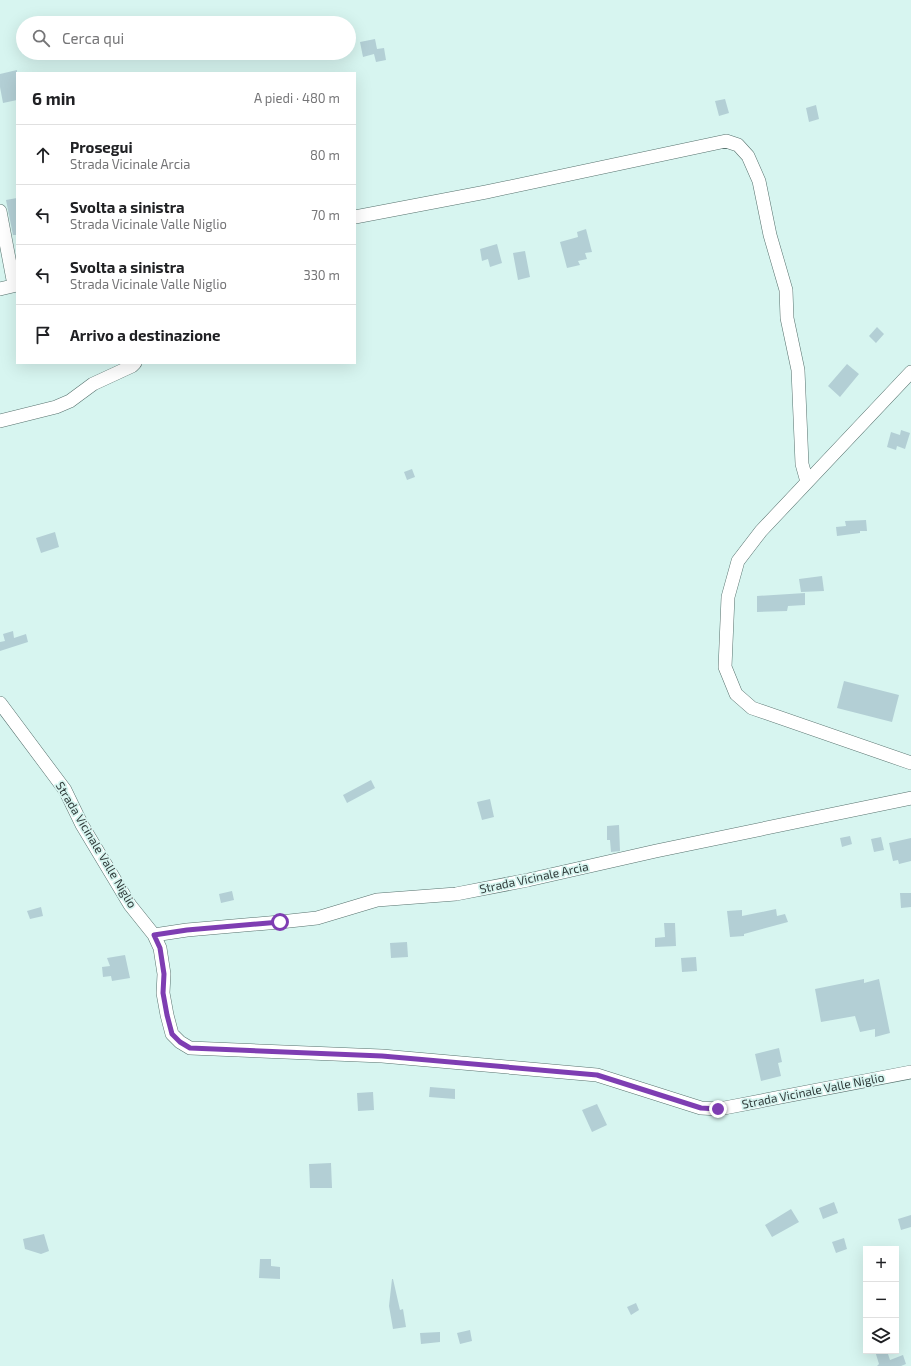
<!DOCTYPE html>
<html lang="it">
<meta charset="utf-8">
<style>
:root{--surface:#fff;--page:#f2f2f2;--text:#202124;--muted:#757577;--line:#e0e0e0}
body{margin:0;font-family:"Exo 2",sans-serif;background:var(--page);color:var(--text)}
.controls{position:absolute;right:12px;bottom:12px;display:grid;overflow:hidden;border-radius:0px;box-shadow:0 4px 16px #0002}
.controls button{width:36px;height:36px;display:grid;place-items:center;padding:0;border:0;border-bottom:1px solid var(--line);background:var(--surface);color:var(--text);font:20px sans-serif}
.stop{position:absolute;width:12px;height:12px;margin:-9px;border:3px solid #7e3db2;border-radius:50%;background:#fff}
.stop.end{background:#7e3db2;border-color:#fff;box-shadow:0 1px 4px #0008}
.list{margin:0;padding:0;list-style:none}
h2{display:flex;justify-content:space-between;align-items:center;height:52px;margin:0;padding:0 16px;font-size:17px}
h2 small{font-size:13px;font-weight:400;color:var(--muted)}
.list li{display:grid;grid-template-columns:26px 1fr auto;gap:12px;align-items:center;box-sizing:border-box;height:60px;padding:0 16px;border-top:1px solid var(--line)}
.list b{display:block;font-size:15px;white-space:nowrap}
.list p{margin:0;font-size:13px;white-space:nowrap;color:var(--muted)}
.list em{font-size:13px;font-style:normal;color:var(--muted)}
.icon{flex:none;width:22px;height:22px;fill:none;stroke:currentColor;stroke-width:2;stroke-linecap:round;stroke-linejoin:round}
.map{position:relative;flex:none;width:911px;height:1366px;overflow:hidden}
.search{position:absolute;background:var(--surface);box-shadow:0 4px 16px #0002;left:16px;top:16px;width:340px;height:44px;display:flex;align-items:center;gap:10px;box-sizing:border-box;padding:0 14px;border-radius:22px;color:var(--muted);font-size:15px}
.panel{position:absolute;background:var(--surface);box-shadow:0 4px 16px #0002;left:16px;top:72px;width:340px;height:292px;border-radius:0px}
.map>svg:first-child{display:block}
</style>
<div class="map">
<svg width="911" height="1366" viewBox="0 0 911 1366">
<rect width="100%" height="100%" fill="#d7f5f0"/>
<!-- building -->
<path fill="#b3cfd5" d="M375,39L377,49L384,48L386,60L376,62L374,54L363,57L360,42Z
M17,70V100L3,103L0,87V74Z
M725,99L729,113L719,116L715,101Z
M816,105L819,119L809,122L806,108Z
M17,198V235H13L6,200Z
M586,229L592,252L585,253L587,259L578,261L580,265L567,268L560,242L578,237L577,232Z
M497,244L502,263L490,267L488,259L482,261L480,249Z
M525,251L530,277L518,280L513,253Z
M877,327L884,334L876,343L869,336Z
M847,364L859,374L840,397L828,386Z
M901,430L910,433L905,449L897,446L896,450L887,447L891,432L900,435Z
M412,469L415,477L407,480L404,472Z
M866,520L867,531H860V533L837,536L836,527L846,526L845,521Z
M55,532L59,547L41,553L36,538Z
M822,576L824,591L801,592L799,579Z
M805,593V605L788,606L787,611L757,612V596Z
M13,631L14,638L26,634L28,642L0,651V642L5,641L3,634Z
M844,681L899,695L892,722L837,708Z
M371,780L375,788L347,803L343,795Z
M490,799L494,817L482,820L477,802Z
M619,825L620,851L611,852L610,840H607V826Z
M850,836L852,844L842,847L840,838Z
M881,837L884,850L874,852L871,839Z
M911,838V861L899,864L898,860L893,861L889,843Z
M232,891L234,900L221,903L219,894Z
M900,893H911V907L901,908Z
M41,907L43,916L30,919L27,911Z
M776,909L777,916L785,914L788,922L744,934V936L730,937L727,911L742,910V916Z
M664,923H675L676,946L655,947V938L665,937Z
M407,942L408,957L391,958L390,943Z
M125,955L130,978L112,981L111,976L103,977L102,967L110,966L107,958Z
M696,957L697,971L682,972L681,958Z
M864,979V983L879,979L890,1033L875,1037V1029L860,1032L855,1016L821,1022L815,989Z
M779,1048L782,1062L778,1063L781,1076L761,1081L755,1054Z
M430,1087L455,1089V1099L429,1097Z
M373,1092L374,1110L358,1111L357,1093Z
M597,1104L607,1125L592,1132L582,1110Z
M331,1163L332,1188H310L309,1164Z
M834,1202L838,1213L823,1219L819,1208Z
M791,1209L799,1222L772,1237L765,1225Z
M911,1215V1227L901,1230L898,1219Z
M44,1234L49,1251L41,1254L25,1249L23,1239Z
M844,1238L847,1249L836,1253L832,1242Z
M260,1259H271V1266L280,1267V1279L259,1278Z
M392,1279H393L400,1310L403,1309L406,1327L393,1329L389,1306Z
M636,1303L639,1310L631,1315L627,1307Z
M470,1330L472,1341L460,1344L457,1333Z
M440,1332V1342L421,1344L420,1333Z
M875,1351H887L890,1360L903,1355L906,1364L901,1366H877L879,1364Z"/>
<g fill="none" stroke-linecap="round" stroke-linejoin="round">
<defs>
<path id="street" d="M0,211L14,285
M355,217L486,192L726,141L738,145L748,156L759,181L770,235L786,290L787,318L798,370L802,464L807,482
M0,289L17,285
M911,372L761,531L738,561L728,597L725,667L736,694L752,708L911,763
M0,421L56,407L70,401L93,384L132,366L135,363
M0,703L65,790L82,825L130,905L154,935L160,948L164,974L163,993L167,1015L172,1034L180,1042L190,1048L382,1056L597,1075L701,1108L719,1109L911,1072
M154,935L187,930L280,922L317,918L377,900L456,894L528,880L656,851L911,798"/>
</defs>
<!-- street casing -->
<use href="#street" stroke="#57726e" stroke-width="14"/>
<!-- street -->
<use href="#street" stroke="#fff" stroke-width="13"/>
</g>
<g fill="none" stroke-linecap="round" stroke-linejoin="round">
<!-- route -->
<path stroke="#7e3db2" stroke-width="5" d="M280,922L187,930L154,935L160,948L164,974L163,993L167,1015L172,1034L180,1042L190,1048L382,1056L597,1075L701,1108L718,1109"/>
</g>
<g text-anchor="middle" stroke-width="3.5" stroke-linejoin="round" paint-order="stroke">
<!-- street labels -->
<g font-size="12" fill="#303b3a" stroke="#d7f5f0">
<text transform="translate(96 845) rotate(59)" y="4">Strada Vicinale Valle Niglio</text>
<text transform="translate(534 878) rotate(-12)" y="4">Strada Vicinale Arcia</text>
<text transform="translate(813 1091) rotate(-11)" y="4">Strada Vicinale Valle Niglio</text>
</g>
</g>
</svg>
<div class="controls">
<button>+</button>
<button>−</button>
<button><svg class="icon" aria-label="layers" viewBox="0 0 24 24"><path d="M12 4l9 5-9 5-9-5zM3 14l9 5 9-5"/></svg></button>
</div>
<div class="stop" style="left:280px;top:922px"></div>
<div class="stop end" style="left:718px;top:1109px"></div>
<div class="search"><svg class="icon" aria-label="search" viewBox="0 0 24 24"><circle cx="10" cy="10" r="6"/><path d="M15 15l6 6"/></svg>Cerca qui</div>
<section class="panel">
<h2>6 min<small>A piedi · 480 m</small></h2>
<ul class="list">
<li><svg class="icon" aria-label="ahead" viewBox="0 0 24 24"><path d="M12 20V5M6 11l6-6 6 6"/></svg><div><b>Prosegui</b><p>Strada Vicinale Arcia</p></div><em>80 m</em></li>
<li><svg class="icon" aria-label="left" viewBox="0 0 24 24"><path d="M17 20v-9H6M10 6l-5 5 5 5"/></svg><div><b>Svolta a sinistra</b><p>Strada Vicinale Valle Niglio</p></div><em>70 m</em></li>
<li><svg class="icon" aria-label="left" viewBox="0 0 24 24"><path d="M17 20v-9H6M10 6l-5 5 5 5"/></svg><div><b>Svolta a sinistra</b><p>Strada Vicinale Valle Niglio</p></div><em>330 m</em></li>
<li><svg class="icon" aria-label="arrive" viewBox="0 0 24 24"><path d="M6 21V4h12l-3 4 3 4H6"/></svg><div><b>Arrivo a destinazione</b></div></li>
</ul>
</section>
</div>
